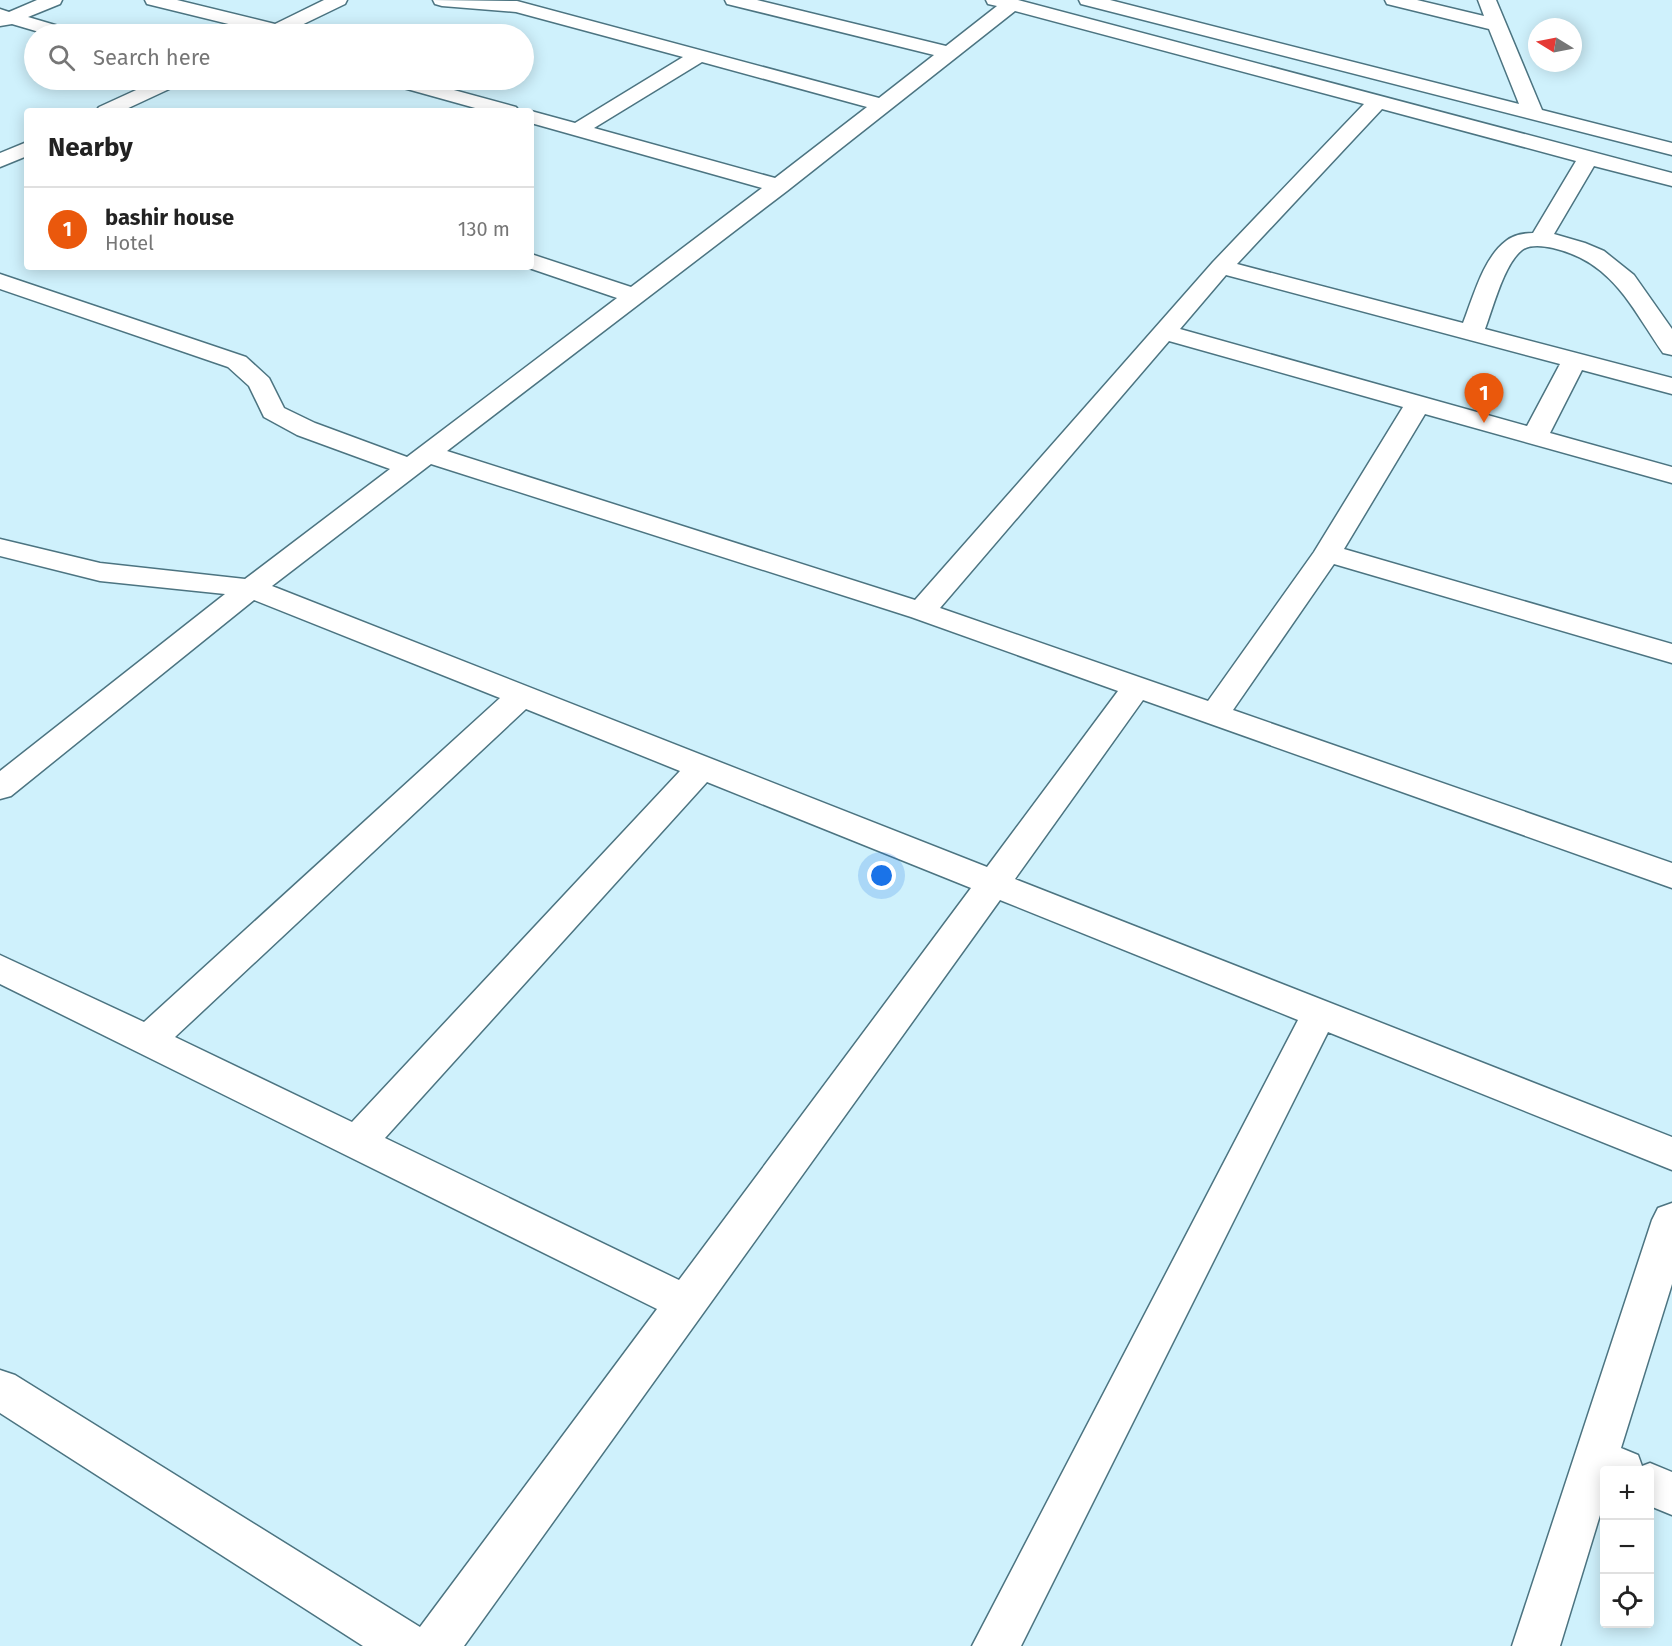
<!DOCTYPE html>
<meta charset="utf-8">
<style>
:root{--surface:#fff;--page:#f2f2f2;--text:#222;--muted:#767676;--line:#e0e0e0;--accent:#ea580c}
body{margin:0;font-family:"Fira Sans",sans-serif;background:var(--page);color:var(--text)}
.controls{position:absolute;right:18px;bottom:18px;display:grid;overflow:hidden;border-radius:6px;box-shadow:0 3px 15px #0003}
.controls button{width:54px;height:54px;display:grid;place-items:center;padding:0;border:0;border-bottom:2px solid var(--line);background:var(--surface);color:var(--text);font:30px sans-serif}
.compass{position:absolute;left:1528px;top:18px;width:54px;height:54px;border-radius:50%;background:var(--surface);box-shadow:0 3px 15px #0003;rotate:280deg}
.you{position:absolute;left:882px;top:876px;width:21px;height:21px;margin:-15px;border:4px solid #fff;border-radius:50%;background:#1a73e8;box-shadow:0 0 0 9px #1a73e833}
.badge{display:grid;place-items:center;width:39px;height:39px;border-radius:50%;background:var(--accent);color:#fff;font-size:20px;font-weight:700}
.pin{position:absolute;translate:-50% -50px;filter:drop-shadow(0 2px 3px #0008)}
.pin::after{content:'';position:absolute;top:32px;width:21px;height:18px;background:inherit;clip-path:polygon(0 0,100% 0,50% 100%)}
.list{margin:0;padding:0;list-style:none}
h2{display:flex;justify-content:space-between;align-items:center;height:78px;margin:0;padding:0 24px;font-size:26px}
h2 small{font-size:20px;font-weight:400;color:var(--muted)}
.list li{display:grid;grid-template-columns:39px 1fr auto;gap:18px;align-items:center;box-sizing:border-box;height:84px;padding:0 24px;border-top:2px solid var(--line)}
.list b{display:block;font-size:22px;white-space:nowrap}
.list p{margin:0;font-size:20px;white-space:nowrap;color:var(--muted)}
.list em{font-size:20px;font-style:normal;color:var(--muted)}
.icon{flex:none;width:33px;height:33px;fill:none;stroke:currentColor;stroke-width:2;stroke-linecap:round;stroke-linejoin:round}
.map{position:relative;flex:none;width:1672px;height:1646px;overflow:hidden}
.search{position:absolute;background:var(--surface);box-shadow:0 3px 15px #0003;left:24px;top:24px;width:510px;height:66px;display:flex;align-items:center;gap:15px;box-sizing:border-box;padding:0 21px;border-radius:33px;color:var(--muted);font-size:22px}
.panel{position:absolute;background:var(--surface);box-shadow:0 3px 15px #0003;left:24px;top:108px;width:510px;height:162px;border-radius:6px}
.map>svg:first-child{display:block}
</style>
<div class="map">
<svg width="1672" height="1646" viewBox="0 0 1672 1646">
<rect width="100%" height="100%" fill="#cff1fc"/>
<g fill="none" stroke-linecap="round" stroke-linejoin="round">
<defs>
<path id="minor" d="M37,0H62L60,4L28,17L72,30L74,34H46L12,24L0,26V9L9,12Z
M145,0H177L275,24L324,0H347L345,4L283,34H260L261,32L147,4Z
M433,0L517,1L879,98L934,55L727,4L725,0H757L946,46L997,6L988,4L986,0H1018L1672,173V186L1594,166L1554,234L1585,243L1604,251L1634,275L1672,329V355L1663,353C1631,307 1613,262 1553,248C1544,246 1530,244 1522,250C1504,264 1493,308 1485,329L1672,378V394L1582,370L1550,433L1672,467V483L1425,414L1344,549L1672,644V663L1334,564L1233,710L1672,863V888L1143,700L1015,879L1672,1137V1170L1328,1032L1021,1646H972L1298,1020L1000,900L464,1646H363L0,1413V1370L15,1375L420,1627L657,1309L0,984V955L144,1022L500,698L254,600L11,796L0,799V771L225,594L100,581L0,556V539L100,563L245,579L390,469L297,435L264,417L249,386L228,367L0,289V274L246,357L269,378L284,408L315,423L407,457L617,298L526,267H531V254L631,287L762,188L531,123V111L575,123L683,57L516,12L442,6L435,4ZM1015,11L1364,104L1213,262L915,600L447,451L787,191ZM702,62L867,107L775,178L594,128ZM1382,109L1576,161L1533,233C1524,233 1513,235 1506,241C1483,258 1473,298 1463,323L1237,264ZM1226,275L1560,364L1527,426L1180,329ZM1169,341L1403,407L1314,552L1208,701L940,608ZM431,464L911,617L1118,691L987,867L272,586ZM526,709L680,771L352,1122L175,1037ZM707,782L971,888L679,1280L385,1138Z
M1079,0H1110L1519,104L1489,29L1387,4L1385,0H1417L1484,16L1478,0H1496L1542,110L1672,143V155L1081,4Z
M158,80H183L180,84L122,111H96L99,107Z
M386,80H417L516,107L519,111H486L389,84Z
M27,142V156L0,167V153Z
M1672,1203V1284L1621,1448L1638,1455L1642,1466L1650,1463L1672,1472V1515L1650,1506V1470H1604V1502L1560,1646H1512L1652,1220L1658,1208Z"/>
</defs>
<!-- minor casing -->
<use href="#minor" stroke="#4c7481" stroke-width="3"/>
<!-- minor -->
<use href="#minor" fill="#fff" fill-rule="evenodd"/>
</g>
</svg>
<div class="controls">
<button>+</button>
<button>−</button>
<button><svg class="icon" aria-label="locate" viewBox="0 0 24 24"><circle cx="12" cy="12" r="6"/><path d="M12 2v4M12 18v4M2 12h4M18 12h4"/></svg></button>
</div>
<svg class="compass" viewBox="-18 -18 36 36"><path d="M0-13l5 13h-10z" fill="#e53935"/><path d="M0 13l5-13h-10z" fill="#767676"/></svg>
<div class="you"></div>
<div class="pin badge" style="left:1484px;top:423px">1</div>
<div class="search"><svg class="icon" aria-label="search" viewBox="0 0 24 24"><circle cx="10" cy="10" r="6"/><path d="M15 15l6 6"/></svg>Search here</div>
<section class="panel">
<h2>Nearby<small></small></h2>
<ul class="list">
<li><span class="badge">1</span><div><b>bashir house</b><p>Hotel</p></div><em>130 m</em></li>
</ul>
</section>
</div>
